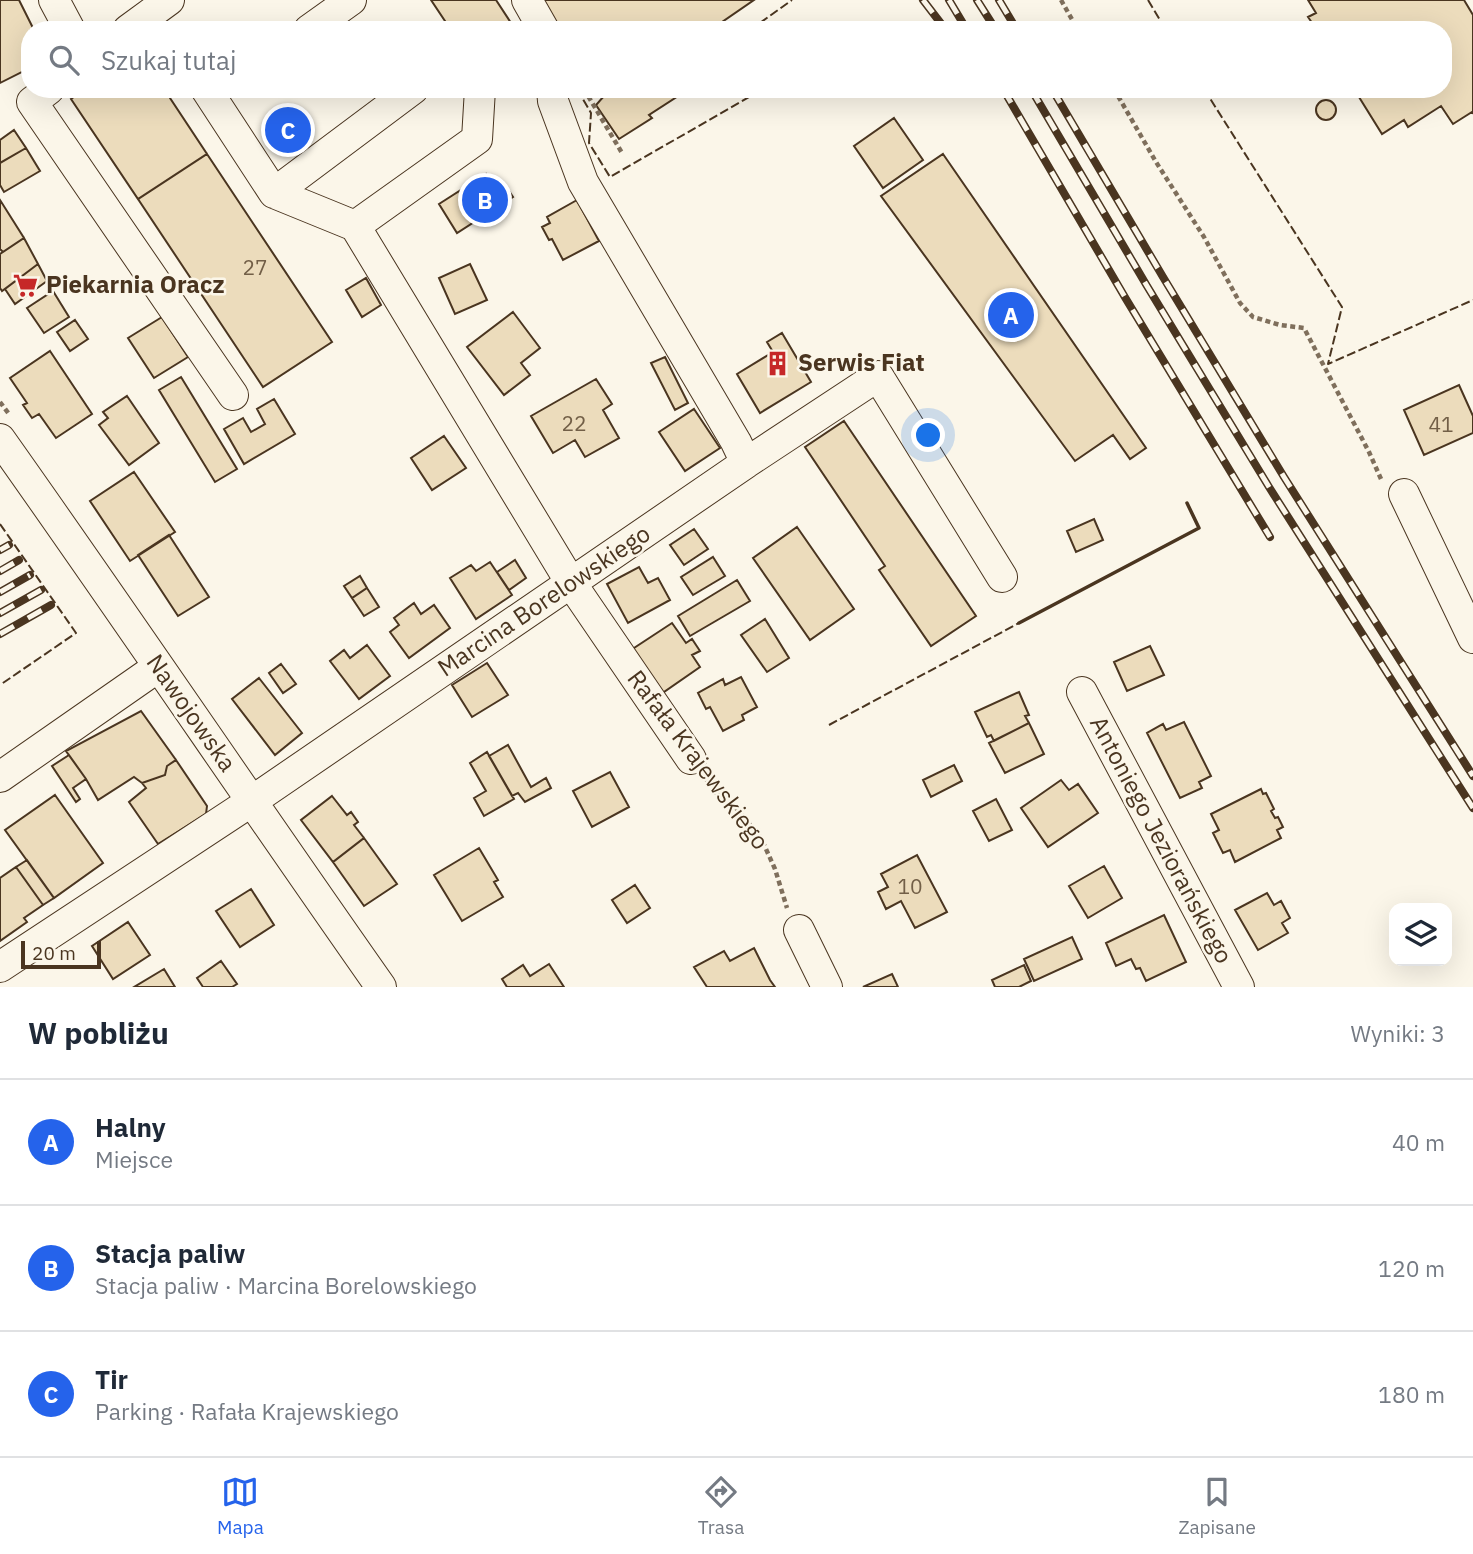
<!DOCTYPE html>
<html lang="pl">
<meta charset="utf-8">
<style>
:root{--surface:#fff;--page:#f6f6f7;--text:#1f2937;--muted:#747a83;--line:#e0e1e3;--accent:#2563eb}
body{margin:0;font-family:"IBM Plex Sans",sans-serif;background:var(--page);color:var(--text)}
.controls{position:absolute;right:21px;bottom:21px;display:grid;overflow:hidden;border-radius:14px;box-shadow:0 7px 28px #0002}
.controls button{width:63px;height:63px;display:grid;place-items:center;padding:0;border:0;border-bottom:2px solid var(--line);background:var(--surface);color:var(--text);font:35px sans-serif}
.scale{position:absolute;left:21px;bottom:18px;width:80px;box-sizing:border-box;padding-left:7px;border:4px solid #4a3520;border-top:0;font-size:19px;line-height:24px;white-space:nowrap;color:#4a3520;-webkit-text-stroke:5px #fbf6e9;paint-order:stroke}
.you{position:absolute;left:929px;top:436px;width:24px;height:24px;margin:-18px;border:5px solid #fff;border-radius:50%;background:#1a73e8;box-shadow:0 0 0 10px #1a73e833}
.badge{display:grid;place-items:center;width:46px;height:46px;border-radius:50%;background:var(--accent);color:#fff;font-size:23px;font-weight:700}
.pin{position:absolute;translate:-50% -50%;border:4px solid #fff;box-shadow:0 2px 7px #0006}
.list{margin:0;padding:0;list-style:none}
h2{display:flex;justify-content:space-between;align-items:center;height:91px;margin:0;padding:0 28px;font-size:30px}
h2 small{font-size:23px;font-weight:400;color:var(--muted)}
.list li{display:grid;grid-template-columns:46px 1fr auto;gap:21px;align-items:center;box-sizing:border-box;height:126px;padding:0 28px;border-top:2px solid var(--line)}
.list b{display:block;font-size:26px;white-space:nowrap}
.list p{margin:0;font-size:23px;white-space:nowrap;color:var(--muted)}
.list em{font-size:23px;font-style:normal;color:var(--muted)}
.icon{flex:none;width:38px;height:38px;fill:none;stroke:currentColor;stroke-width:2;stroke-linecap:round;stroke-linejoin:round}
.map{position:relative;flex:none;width:1473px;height:987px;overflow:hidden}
.search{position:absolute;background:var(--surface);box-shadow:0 7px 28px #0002;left:21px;right:21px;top:21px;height:77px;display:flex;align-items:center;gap:18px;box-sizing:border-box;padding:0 24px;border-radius:28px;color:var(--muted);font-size:26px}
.sheet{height:469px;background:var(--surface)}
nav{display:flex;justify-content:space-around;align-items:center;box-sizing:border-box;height:98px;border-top:2px solid var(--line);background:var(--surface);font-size:19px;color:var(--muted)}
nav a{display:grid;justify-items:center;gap:4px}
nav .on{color:var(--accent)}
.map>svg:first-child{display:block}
</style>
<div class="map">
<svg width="1473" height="987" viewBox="0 0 1473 987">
<rect width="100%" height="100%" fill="#fbf6e9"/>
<!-- building -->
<path fill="#ecdcbc" stroke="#4a3520" stroke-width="2" d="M0,0H19L34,30H30V68L0,83Z
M431,0H496L515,29L451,30Z
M540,0H754L712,29L713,30H560Z
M1308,0H1464L1473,15V113L1472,112L1453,124L1441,106L1408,127L1404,120L1382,134L1354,89H1443V30H1317L1308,17L1316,13Z
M85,89H164L207,154L138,199L71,99Z
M600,89H689L649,115L652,118L619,139L596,105L604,96Z
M1316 110a10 10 0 1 1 20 0a10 10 0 1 1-20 0Z
M894,118L923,160L883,188L854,146Z
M14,130L26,148L0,163V140Z
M26,148L40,171L4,192L0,185V163Z
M207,154L332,342L263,387L138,199Z
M943,154L1146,448L1130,459L1113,435L1075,461L881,196Z
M486,174L494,187L503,182L513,197L457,233L439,204Z
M0,200L24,238L3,252L0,249Z
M577,200L599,241L563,260L552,239L549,240L542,227L550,223L547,217Z
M24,238L38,264L2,291L0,288V254Z
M38,264L47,281L15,304L5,289Z
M470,264L487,300L455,314L439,278Z
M366,278L381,305L362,317L346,290Z
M53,291L69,317L44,333L27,308Z
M513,312L540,348L521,363L530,375L504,395L467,347Z
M162,317L188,357L154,378L128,338Z
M75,320L88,339L70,351L57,332Z
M782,333L811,382L760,413L737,374L773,352L767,342Z
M50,351L92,414L56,438L39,414L32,418L23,405L27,403L10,378Z
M665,357L688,403L675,410L651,363Z
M181,377L237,469L215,482L159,390Z
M596,379L612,404L603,410L619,438L585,457L575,440L553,453L531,416Z
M1459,385L1473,416V433L1424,455L1404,410Z
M127,396L159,443L129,465L99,425L108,418L103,412Z
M274,399L295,434L244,464L224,429L243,418L251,432L265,424L257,409Z
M694,409L720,448L685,471L659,432Z
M844,421L976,616L931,646L879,570L885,566L805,447Z
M444,436L466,468L432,490L411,458Z
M134,472L175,532L130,561L90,501Z
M1094,519L1103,540L1076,552L1067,531Z
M797,527L854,609L810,640L753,558Z
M694,529L708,549L684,565L670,545Z
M169,535L209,597L178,616L138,555Z
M713,557L725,576L693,595L681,577Z
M515,560L526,578L509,590L497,572Z
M490,562L512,595L476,619L450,578L471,565L476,571Z
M639,567L648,583L658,578L670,600L628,623L607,584Z
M360,576L367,588L352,598L344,586Z
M737,580L750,601L690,636L678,616Z
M367,588L379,607L364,616L352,598Z
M414,603L421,614L434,605L450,628L409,658L390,632L399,625L394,618Z
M765,619L789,658L767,672L741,635Z
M672,623L686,643L692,639L700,651L692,655L700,667L661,694L631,650Z
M367,645L390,676L359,699L330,661L344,650L350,658Z
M1150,646L1164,675L1127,691L1114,662Z
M487,663L508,695L472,717L452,685Z
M281,664L296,684L283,693L269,673Z
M741,677L757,707L742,715L744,720L723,731L710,707L706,709L698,693L723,679L725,685Z
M259,678L302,733L275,755L232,699Z
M1019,692L1029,715L1025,716L1029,723L994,741L991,735L987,737L975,712Z
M141,711L176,760L167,766L165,775L142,783L134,777L98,800L86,779L66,751Z
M1184,722L1211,776L1199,782L1202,788L1180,798L1147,733L1163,724L1166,730Z
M1029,723L1044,754L1005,773L989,743Z
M508,745L531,787L546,778L551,788L525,802L518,793L512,796L489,756Z
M487,752L514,799L484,816L474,798L486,791L470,763Z
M69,755L86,779L73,788L80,799L76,802L52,766Z
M176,760L207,806L206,814L158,844L129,802L146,788L142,783L165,775L167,766Z
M954,765L962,781L931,797L923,780Z
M610,772L629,807L592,827L573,791Z
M1061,780L1069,790L1078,784L1098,813L1048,847L1021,808Z
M1261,789L1263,794L1266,793L1274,809L1271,811L1275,818L1278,817L1283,827L1277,830L1281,838L1235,862L1230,850L1223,853L1213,833L1219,830L1211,814Z
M55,795L103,863L54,898L5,830Z
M332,796L347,815L351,812L358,822L354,825L364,838L333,862L301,820Z
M996,799L1012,830L989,841L973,811Z
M364,838L397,884L364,906L333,862Z
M479,848L498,880L494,882L503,897L462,921L434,875Z
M917,855L947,912L915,928L901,901L886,909L878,892L888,887L881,874Z
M27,860L54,898L43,905L16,867Z
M1104,866L1122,898L1088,918L1069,886Z
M16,867L43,905L24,918L27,922L0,941V878Z
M635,885L650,908L627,923L612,900Z
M251,889L274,925L240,947L216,911Z
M1267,893L1274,905L1281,901L1290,918L1282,923L1288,933L1258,950L1235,910Z
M1164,915L1186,962L1146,981L1140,968L1136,969L1131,959L1116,966L1106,943Z
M128,922L150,955L113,979L92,946Z
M1072,937L1082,959L1034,981L1024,959Z
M754,948L770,980L775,987H707L694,967L724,951L730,961Z
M221,961L237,984L232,987H203L197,978Z
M549,964L564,987H507L502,979L523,965L530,976Z
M1024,965L1031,981L1019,987H995L992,980Z
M164,969L175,987H134Z
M892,974L898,987H863Z"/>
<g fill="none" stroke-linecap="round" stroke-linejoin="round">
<defs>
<path id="minor" d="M54,0L70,30
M527,0L544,30
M128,30L169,0
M309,30L351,0
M49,89L32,102L233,395
M206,89L274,193L355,226L571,583L691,759
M274,193L413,89
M355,226L477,139L480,89
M0,439C129,621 253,805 381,987
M746,463L878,376L1002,577
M1404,494L1473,638
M1082,692L1239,987
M0,777L158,667
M799,930L827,987
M0,967L252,801L746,463L736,442L583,182L553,101L552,89"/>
</defs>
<!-- minor casing -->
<use href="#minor" stroke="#4a3520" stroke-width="32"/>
<!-- path -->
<path stroke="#7f6f5c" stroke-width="4.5" stroke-dasharray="5 3.5" stroke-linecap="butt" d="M1061,0L1078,30
M584,89L622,153
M1114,89L1156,162L1204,237L1240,303L1253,317L1280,325L1304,328L1369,452L1381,479
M0,402L9,414
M706,779L717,794L736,808L761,838L775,869L787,908"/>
<!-- minor -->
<use href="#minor" stroke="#fbf6e9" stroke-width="30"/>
<defs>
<path id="rail" d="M923,0L946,30
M949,0L967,30
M977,0L996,30
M999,0L1017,30
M1003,89L1126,299L1270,537
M1031,89L1147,286L1269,487L1473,808
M1052,89L1163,277L1284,477L1473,776
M0,550L9,545
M0,571L19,560
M0,592L30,575
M0,613L41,590
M0,634L51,605"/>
</defs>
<!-- rail casing -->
<use href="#rail" stroke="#4a3520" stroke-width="8"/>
<!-- rail -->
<use href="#rail" stroke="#fbf6e9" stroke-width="5" stroke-dasharray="16" stroke-linecap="butt"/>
<!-- fence -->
<path stroke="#4a3520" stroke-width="2" stroke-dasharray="9 3.5" stroke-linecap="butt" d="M1148,0L1166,30
M750,30L792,0
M577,89L591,113L589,143L610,177L756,93L759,89
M1204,89L1342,307L1328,364L1473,300
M0,524L76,633L0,685
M829,725L1019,623"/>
<!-- wall -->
<path stroke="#4a3520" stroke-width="3.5" d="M1019,623L1199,528L1187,503"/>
</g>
<!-- icons -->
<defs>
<symbol id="supermarket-bare" viewBox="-9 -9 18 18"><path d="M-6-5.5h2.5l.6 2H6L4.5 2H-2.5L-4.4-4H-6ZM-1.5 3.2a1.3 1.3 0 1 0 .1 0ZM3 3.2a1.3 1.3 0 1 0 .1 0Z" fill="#c62828" stroke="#fbf6e9" stroke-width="2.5" paint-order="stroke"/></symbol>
<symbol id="building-bare" viewBox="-9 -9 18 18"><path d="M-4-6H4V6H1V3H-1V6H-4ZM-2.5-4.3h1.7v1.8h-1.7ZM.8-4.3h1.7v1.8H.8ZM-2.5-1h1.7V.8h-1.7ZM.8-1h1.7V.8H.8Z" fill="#c62828" stroke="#fbf6e9" stroke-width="2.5" paint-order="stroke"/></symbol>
</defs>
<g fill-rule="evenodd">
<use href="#supermarket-bare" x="8" y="268" width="35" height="35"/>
<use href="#building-bare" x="760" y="346" width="35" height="35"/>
</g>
<g text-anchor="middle" stroke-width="5" stroke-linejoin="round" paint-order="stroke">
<!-- number labels -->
<g font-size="21" fill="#725f47">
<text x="255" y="275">27</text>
<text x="574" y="431">22</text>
<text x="1441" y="432">41</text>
<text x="910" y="894">10</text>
</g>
<!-- poi labels -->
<g font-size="24" font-weight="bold" fill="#4a3520" stroke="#fbf6e9" text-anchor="start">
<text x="46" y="293">Piekarnia Oracz</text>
<text x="798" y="371">Serwis Fiat</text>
</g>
<!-- street labels -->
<g font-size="24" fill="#4a3520" stroke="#fbf6e9">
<text transform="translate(544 601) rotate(-34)" y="8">Marcina Borelowskiego</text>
<text transform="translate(191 713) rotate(55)" y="8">Nawojowska</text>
<text transform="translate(698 760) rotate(53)" y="8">Rafała Krajewskiego</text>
<text transform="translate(1161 840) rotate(62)" y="8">Antoniego Jeziorańskiego</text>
</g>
</g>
</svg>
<div class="controls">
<button><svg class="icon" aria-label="layers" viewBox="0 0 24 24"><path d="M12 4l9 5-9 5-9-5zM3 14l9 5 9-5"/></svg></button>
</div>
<div class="scale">20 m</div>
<div class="you"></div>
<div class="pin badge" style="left:1011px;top:315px">A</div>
<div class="pin badge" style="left:485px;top:200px">B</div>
<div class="pin badge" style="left:288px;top:130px">C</div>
<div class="search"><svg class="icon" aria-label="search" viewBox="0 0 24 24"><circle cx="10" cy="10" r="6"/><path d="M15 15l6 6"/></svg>Szukaj tutaj</div>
</div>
<section class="sheet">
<h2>W pobliżu<small>Wyniki: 3</small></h2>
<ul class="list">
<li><span class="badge">A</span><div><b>Halny</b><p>Miejsce</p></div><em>40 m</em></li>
<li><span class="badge">B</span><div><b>Stacja paliw</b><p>Stacja paliw · Marcina Borelowskiego</p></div><em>120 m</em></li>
<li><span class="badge">C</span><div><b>Tir</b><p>Parking · Rafała Krajewskiego</p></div><em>180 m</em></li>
</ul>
</section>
<nav>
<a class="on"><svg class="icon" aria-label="map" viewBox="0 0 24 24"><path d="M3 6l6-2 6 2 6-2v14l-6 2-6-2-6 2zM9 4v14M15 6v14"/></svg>Mapa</a>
<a><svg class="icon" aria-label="directions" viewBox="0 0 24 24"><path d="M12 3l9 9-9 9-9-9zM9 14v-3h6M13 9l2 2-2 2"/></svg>Trasa</a>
<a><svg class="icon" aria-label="saved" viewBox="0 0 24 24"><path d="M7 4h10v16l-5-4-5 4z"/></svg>Zapisane</a>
</nav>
